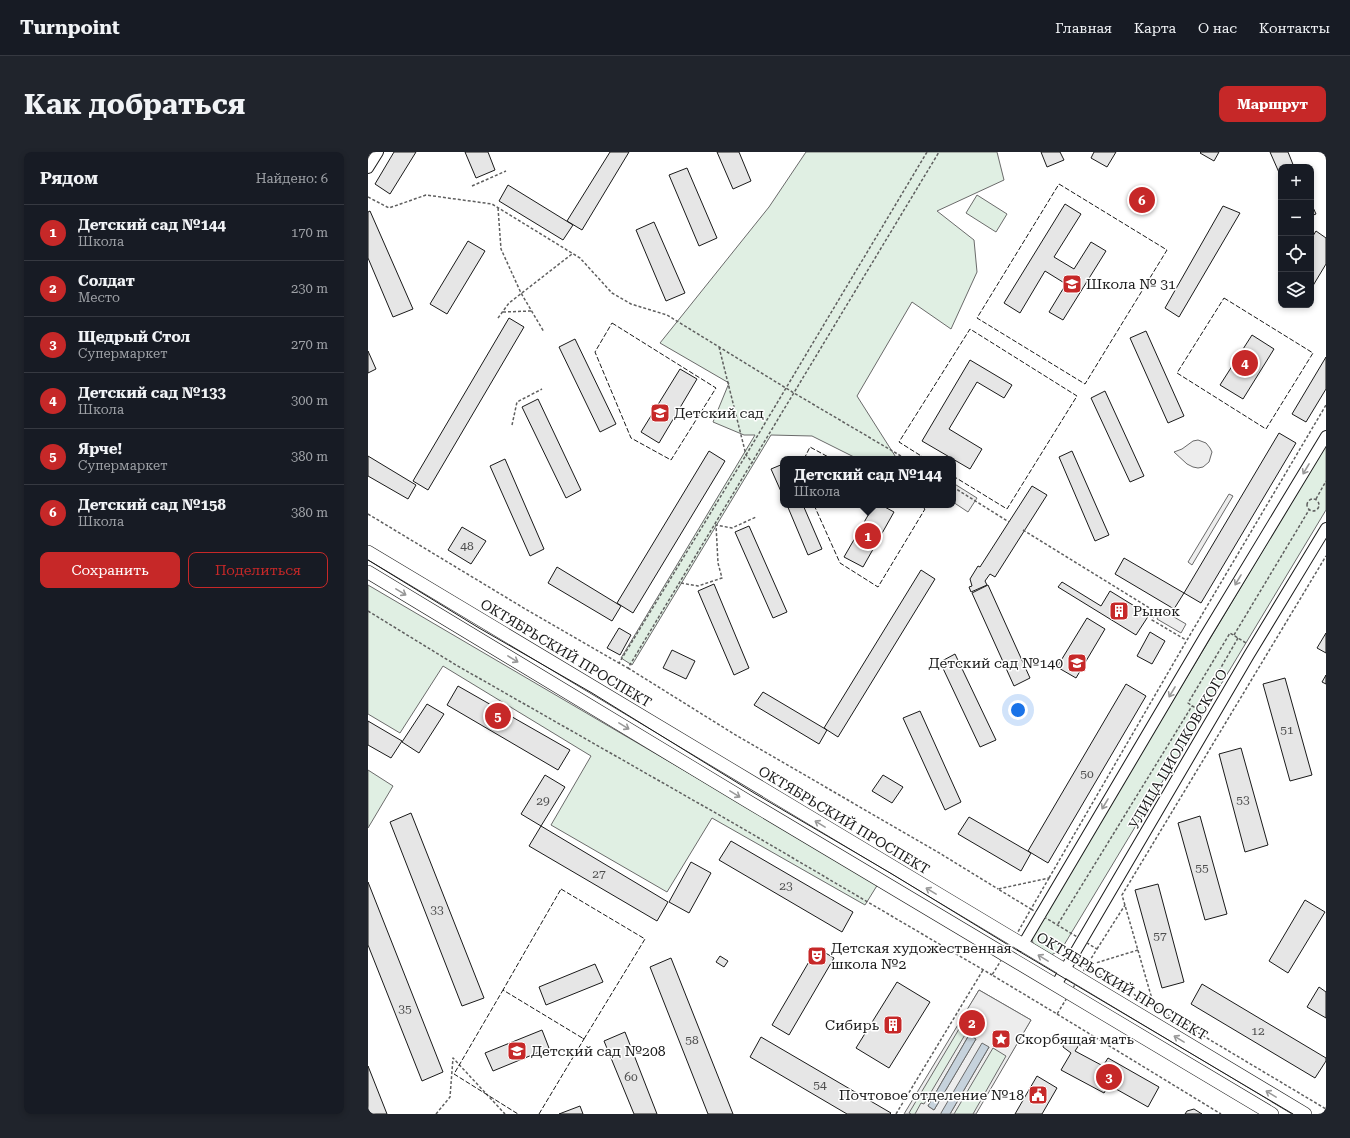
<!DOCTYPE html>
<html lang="ru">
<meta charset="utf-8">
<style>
:root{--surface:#171b24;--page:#20242c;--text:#f1f3f6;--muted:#9ea1a6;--line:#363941;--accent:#c62828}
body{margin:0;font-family:"Roboto Serif",serif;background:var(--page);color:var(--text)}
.controls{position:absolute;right:12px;top:12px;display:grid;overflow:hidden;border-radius:8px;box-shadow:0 2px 6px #0003}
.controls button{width:36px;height:36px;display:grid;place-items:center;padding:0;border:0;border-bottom:1px solid var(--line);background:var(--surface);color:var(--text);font:20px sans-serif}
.you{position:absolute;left:650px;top:558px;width:14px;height:14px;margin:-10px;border:3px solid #fff;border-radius:50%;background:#1a73e8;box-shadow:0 0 0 6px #1a73e833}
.badge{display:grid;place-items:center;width:26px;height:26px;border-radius:50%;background:var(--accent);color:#fff;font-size:13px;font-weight:700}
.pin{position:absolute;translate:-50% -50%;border:2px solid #fff;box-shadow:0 1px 4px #0006}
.popup{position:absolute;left:412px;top:304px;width:176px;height:52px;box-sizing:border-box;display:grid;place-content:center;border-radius:8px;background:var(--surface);filter:drop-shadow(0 1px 3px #0005);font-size:13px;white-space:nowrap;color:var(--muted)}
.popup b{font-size:15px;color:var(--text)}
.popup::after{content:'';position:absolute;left:50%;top:100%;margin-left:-8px;border:8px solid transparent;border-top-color:var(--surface)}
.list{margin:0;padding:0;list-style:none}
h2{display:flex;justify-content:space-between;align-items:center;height:52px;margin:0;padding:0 16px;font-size:17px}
h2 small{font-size:13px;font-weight:400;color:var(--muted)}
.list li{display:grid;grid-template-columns:26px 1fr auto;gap:12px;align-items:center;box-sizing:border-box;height:56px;padding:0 16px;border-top:1px solid var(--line)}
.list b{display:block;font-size:15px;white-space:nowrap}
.list p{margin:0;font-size:13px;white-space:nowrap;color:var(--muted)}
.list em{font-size:13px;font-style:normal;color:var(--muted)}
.actions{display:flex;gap:8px;padding:12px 16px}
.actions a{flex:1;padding:9px 0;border:1px solid var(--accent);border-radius:8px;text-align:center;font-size:14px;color:var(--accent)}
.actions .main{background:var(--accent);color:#fff}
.icon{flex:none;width:22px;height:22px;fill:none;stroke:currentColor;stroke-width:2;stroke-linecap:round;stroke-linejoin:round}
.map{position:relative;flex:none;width:958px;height:962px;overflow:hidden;border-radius:8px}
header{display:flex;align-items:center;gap:24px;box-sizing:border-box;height:56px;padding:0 20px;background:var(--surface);border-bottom:1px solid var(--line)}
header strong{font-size:19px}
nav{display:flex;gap:22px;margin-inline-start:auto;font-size:14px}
.intro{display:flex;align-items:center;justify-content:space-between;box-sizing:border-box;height:96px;padding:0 24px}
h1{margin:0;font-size:28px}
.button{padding:10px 18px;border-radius:8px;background:var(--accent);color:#fff;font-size:14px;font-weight:700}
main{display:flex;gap:24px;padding:0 24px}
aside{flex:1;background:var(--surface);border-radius:8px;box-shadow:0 2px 6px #0003}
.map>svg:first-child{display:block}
</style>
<header>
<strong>Turnpoint</strong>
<nav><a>Главная</a><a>Карта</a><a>О нас</a><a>Контакты</a></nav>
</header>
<div class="intro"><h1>Как добраться</h1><a class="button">Маршрут</a></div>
<main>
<aside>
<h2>Рядом<small>Найдено: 6</small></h2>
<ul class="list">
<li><span class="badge">1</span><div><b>Детский сад №144</b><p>Школа</p></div><em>170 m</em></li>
<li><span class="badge">2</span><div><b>Солдат</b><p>Место</p></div><em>230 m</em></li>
<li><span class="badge">3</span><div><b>Щедрый Стол</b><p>Супермаркет</p></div><em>270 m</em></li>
<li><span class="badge">4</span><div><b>Детский сад №133</b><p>Школа</p></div><em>300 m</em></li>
<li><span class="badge">5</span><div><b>Ярче!</b><p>Супермаркет</p></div><em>380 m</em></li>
<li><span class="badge">6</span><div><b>Детский сад №158</b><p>Школа</p></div><em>380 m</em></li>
</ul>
<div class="actions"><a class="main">Сохранить</a><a>Поделиться</a></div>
</aside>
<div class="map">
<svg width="958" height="962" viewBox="0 0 958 962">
<rect width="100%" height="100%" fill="#fff"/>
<!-- green -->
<path fill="#e0efe3" stroke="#6a6a6a" d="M438,0H629L636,28L569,59L606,88L609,120L583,177L544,150L489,244L529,307H490L444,284L403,283L264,513L253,506L387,283H376L345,270L361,231L292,191L401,55Z
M609,43L639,62L628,80L598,61Z
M958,293V358L693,798L683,803C673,797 661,795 665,782Z
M0,433L510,732L497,753L344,666L299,740L183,673L223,604L75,514L32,581L0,562Z
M0,618L25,634L0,676Z
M611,838L663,868L607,962H538Z"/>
<!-- parking -->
<path fill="#ededed" stroke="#6a6a6a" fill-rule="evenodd" d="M830,288L838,291L842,296L844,300L841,310L835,315L830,316L825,315L819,312L806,300L814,297L825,289Z
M585,331L609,346L600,360L585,350Z
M861,342L865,344L824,413L820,410Z
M794,458L818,472L813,481L789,467Z
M611,838L663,868L608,962H605L638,904L625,896L586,962H582L621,895L573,962H547L553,951L556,952L598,881L591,877L541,961L543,962H536ZM601,883L608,887L566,958L560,954Z"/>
<!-- water -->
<path fill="#c6d2dc" stroke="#6a6a6a" d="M601,883L608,887L566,958L560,954Z
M614,891L621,895L582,962H573V961Z"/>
<!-- building -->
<path fill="#e6e6e6" stroke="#1a1a1a" d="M26,0H48L22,42L7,32Z
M97,0H120L127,18L108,26Z
M242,0H261L214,78L199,69Z
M349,0H371L383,29L365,37Z
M673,0H692L696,8L679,15Z
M726,0H748L739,15L723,6Z
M833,0H851L846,9L832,1Z
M902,0H920L926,15H913V25Z
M319,16L349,86L331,94L301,23Z
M140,33L205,73L195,88L131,49Z
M943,51L948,62L943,64Z
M697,52L713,62L686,105L706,117L723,90L738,99L695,168L681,160L698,132L677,119L652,161L636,151Z
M855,54L872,61L811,165L797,156Z
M2,59L45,157L25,165L0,106V60Z
M286,70L317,141L298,149L268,78Z
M948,79L958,86V112L943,137V87Z
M100,89L117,99L79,162L62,152Z
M141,166L156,175L60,338L45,329Z
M778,179L816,264L800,271L762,186Z
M884,183L906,197L875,247L852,233Z
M207,187L248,272L232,280L191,195Z
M0,199L8,217L0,221Z
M958,205V237L938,270L924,262Z
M602,208L644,233L636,246L609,230L581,277L614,297L602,317L554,289Z
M312,217L329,227L291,291L273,280Z
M737,239L776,324L762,330L723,246Z
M170,247L213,338L198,346L154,255Z
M911,281L928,291L833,451L816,441Z
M341,299L357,309L265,461L249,451Z
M704,299L741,383L727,389L691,305Z
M0,304L48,333L40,347L0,324Z
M137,307L176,397L162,404L122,314Z
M415,312V344L403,317Z
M664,334L679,343L627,425L622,422L617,429L619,433L603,440L601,435L604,434L602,427L610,414L612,415Z
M419,353H435L454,397L440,403Z
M506,353H513L526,360L495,415L476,405Z
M381,374L419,460L405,466L367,380Z
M94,375L118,389L103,412L80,398Z
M756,406L816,441L806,457L747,422Z
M189,415L253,454L244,469L180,431Z
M553,418L567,427L470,585L456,576Z
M694,430L733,454L742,439L781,463L768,483L690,435Z
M346,432L381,516L366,523L330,439Z
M620,433L662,526L646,534L604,441Z
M719,466L737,477L708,526L689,515Z
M251,476L263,483L252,503L239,496Z
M782,480L797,489L784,512L769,504Z
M958,481V501L949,496Z
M304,498L327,509L318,527L295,516Z
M587,502L628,588L612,595L572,510Z
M958,523V532L954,530Z
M917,526L944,623L922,629L895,532Z
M758,532L778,544L680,711L660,699Z
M90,534L202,598L190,618L79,553Z
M395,540L459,578L451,592L386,553Z
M59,552L76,562L51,601L34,590Z
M552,559L593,650L577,658L535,566Z
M0,569L34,589L23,606L0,593Z
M873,596L900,693L877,700L851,602Z
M177,623L197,635L173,674L153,662Z
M515,623L535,635L524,651L504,639Z
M43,661L116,846L94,854L22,670Z
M832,664L859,762L837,768L810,671Z
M601,665L663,701L653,719L590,682Z
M173,674L300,750L289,769L161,694Z
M363,689L485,760L474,780L351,708Z
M323,710L343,721L321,761L301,750Z
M0,730L75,920L54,929L0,793Z
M790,732L816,830L794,836L767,738Z
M937,748L957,760L920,821L901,809Z
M449,796L466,806L421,883L404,873Z
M352,804L360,809L356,815L348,810Z
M303,806L365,962H340L282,815Z
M227,812L235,830L178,853L171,835Z
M529,830L562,850L521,916L488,896Z
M834,832L958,906V909L947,926L823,852Z
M951,835L958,840V866L939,855Z
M174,878L181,896L125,919L117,901Z
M257,880L289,962H266L236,889Z
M393,885L523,961L522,962H479L382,905Z
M699,888L711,893L707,899L735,914L740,906L791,935L780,955L741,933L736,941L693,918L703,901L695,895L696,891Z
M0,914L19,962H0Z
M669,924L689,936L674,962H647Z
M212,954L215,962H191Z
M826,957L834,962H817L819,959Z"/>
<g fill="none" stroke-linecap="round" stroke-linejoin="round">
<defs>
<path id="minor" d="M0,16L10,0
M654,794L837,484L958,284
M688,833L881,503L958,376"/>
<path id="major" d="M0,400L937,962
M0,420L381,650L904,962"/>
</defs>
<!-- minor casing -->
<use href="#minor" stroke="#1a1a1a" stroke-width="12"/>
<!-- major casing -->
<use href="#major" stroke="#1a1a1a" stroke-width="14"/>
<!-- path -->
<path stroke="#5f5f5f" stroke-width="1.5" stroke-dasharray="3 2" stroke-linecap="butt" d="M559,0L378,303L251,511L260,516L571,0
M104,34L138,19
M0,45L21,56L58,43L124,52L212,106L244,141L263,152L299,163L426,241L538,307
M130,56L133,97L153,141L176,180
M135,160L163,159
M130,166L141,151L204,102
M351,195L378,303L385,311
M144,273L149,250L174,237
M585,335L641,370
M939 353a6 6 0 1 1 12 0a6 6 0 1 1-12 0Z
M948,347L958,329
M0,362L154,455L251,511
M655,378L788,460L784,468L818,488
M313,431L330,434L354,426L350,411L348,373L364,376L388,365
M0,459L88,513L367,672L624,823
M866,483L941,358
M870,486L829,557L820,551L862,481L878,491
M260,516L366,582L573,702L630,737
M681,726L819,488L958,253
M681,726L663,757L630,737Z
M663,757L729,797L689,862L624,823L642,794Z
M690,772L824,554
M729,797L757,753
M770,798L718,814L958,957
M786,854L754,743L958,404
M689,862L853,962
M68,962L82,945L85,906L137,962
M528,962L615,818"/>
<!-- minor -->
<use href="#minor" stroke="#fff" stroke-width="10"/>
<!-- major -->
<use href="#major" stroke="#fff" stroke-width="13"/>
<!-- tram -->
<path stroke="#1a1a1a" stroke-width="1" d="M0,408L111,476L224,541L386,641L524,722L642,794L925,962"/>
<!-- fence -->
<path stroke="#1a1a1a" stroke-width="1" stroke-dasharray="5 2" stroke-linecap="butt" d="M691,32L799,98L717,232L609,166Z
M856,146L945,201L898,277L809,221Z
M244,171L348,236L303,308L263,286L227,200Z
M436,307L442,295L464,307
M558,307L531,290L602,177L709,244L639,357L585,324
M446,353L472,411L510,435L557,357L550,353
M193,737L277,787L216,887L135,838Z
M136,838H135L86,922L150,962
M171,962L216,887L214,886"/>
</g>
<!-- one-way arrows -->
<defs><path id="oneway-shaft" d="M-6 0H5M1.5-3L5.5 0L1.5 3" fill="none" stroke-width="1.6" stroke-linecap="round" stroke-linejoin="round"/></defs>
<g stroke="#989898">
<use href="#oneway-shaft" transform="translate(938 317) rotate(121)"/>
<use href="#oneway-shaft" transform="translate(870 428) rotate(121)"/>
<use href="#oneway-shaft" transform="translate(33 440) rotate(31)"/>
<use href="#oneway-shaft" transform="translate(145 507) rotate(31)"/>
<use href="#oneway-shaft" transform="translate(804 540) rotate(121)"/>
<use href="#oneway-shaft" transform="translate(256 574) rotate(31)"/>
<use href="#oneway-shaft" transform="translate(367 642) rotate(31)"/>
<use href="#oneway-shaft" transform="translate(737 652) rotate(121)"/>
<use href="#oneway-shaft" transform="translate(452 672) rotate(-149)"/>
<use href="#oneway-shaft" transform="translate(563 739) rotate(-149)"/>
<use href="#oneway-shaft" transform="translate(675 806) rotate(-149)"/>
<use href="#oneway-shaft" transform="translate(811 887) rotate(-149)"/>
<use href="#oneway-shaft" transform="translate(903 942) rotate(-149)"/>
</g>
<!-- icons -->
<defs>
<symbol id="school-square" viewBox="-11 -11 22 22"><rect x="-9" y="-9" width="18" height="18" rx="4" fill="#c62828" stroke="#fff"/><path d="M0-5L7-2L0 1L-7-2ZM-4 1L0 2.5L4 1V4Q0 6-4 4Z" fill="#fff"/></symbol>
<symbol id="building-square" viewBox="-11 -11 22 22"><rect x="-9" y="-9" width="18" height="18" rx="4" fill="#c62828" stroke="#fff"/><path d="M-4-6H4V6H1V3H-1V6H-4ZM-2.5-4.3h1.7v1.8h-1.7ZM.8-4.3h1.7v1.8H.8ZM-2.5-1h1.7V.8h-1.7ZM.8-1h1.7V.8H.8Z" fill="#fff"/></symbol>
<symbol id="theatre-square" viewBox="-11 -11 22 22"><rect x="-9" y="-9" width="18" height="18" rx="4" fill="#c62828" stroke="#fff"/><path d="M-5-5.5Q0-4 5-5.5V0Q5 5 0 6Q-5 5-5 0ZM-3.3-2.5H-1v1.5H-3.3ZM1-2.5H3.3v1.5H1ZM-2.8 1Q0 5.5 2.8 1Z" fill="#fff"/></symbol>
<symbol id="sight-square" viewBox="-11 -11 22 22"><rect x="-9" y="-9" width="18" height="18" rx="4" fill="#c62828" stroke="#fff"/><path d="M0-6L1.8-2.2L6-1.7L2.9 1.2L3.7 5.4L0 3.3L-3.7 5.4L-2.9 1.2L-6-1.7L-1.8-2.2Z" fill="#fff"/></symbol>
<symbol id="civic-square" viewBox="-11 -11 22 22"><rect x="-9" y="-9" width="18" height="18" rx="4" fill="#c62828" stroke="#fff"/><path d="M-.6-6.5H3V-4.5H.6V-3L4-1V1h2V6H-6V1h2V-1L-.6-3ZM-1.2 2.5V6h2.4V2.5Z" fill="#fff"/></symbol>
</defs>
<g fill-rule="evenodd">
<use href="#school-square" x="693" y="121" width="22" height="22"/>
<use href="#school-square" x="281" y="250" width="22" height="22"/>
<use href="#building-square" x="740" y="448" width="22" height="22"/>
<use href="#school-square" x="698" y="500" width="22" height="22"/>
<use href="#theatre-square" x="438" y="793" width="22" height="22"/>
<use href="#building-square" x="514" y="862" width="22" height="22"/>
<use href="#sight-square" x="622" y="876" width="22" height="22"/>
<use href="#school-square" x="138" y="888" width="22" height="22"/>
<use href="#civic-square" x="659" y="932" width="22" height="22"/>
</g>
<g text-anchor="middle" stroke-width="3" stroke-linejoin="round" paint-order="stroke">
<!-- number labels -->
<g font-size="12" fill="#4d4d4d">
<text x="99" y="398">48</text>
<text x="919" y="582">51</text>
<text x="719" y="626">50</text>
<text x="875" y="652">53</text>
<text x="175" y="653">29</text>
<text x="834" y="720">55</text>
<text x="231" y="726">27</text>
<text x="418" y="738">23</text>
<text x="69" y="762">33</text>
<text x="792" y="788">57</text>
<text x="37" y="861">35</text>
<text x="890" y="883">12</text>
<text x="324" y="892">58</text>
<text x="263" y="929">60</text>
<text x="452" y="937">54</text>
</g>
<!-- poi labels -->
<g font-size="14" fill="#1a1a1a" stroke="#fff" text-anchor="start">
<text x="718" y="137">Школа № 31</text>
<text x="306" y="266">Детский сад</text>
<text x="765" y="464">Рынок</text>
<text x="695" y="516" text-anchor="end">Детский сад №140</text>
<text x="463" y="801">Детская художественная<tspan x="463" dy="16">школа №2</tspan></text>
<text x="511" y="878" text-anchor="end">Сибирь</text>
<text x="647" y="892">Скорбящая мать</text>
<text x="163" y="904">Детский сад №208</text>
<text x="656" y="948" text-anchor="end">Почтовое отделение №18</text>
</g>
<!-- street labels -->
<g font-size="14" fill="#1a1a1a" stroke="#fff">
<text transform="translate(198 501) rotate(31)" y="5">ОКТЯБРЬСКИЙ ПРОСПЕКТ</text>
<text transform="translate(810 597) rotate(-60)" y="5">УЛИЦА ЦИОЛКОВСКОГО</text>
<text transform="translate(476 668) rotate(31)" y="5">ОКТЯБРЬСКИЙ ПРОСПЕКТ</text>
<text transform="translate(754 834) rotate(31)" y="5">ОКТЯБРЬСКИЙ ПРОСПЕКТ</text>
</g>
</g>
</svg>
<div class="controls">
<button>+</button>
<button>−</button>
<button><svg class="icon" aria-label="locate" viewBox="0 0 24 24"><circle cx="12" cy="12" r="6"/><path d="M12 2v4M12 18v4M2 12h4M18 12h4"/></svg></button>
<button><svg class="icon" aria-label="layers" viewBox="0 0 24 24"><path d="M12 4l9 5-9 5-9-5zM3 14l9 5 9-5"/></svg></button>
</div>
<div class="you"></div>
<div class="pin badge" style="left:500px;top:384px">1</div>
<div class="popup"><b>Детский сад №144</b>Школа</div>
<div class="pin badge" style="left:604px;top:871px">2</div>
<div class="pin badge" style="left:741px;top:925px">3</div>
<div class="pin badge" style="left:877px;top:211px">4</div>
<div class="pin badge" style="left:130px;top:564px">5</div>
<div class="pin badge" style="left:774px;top:48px">6</div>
</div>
</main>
